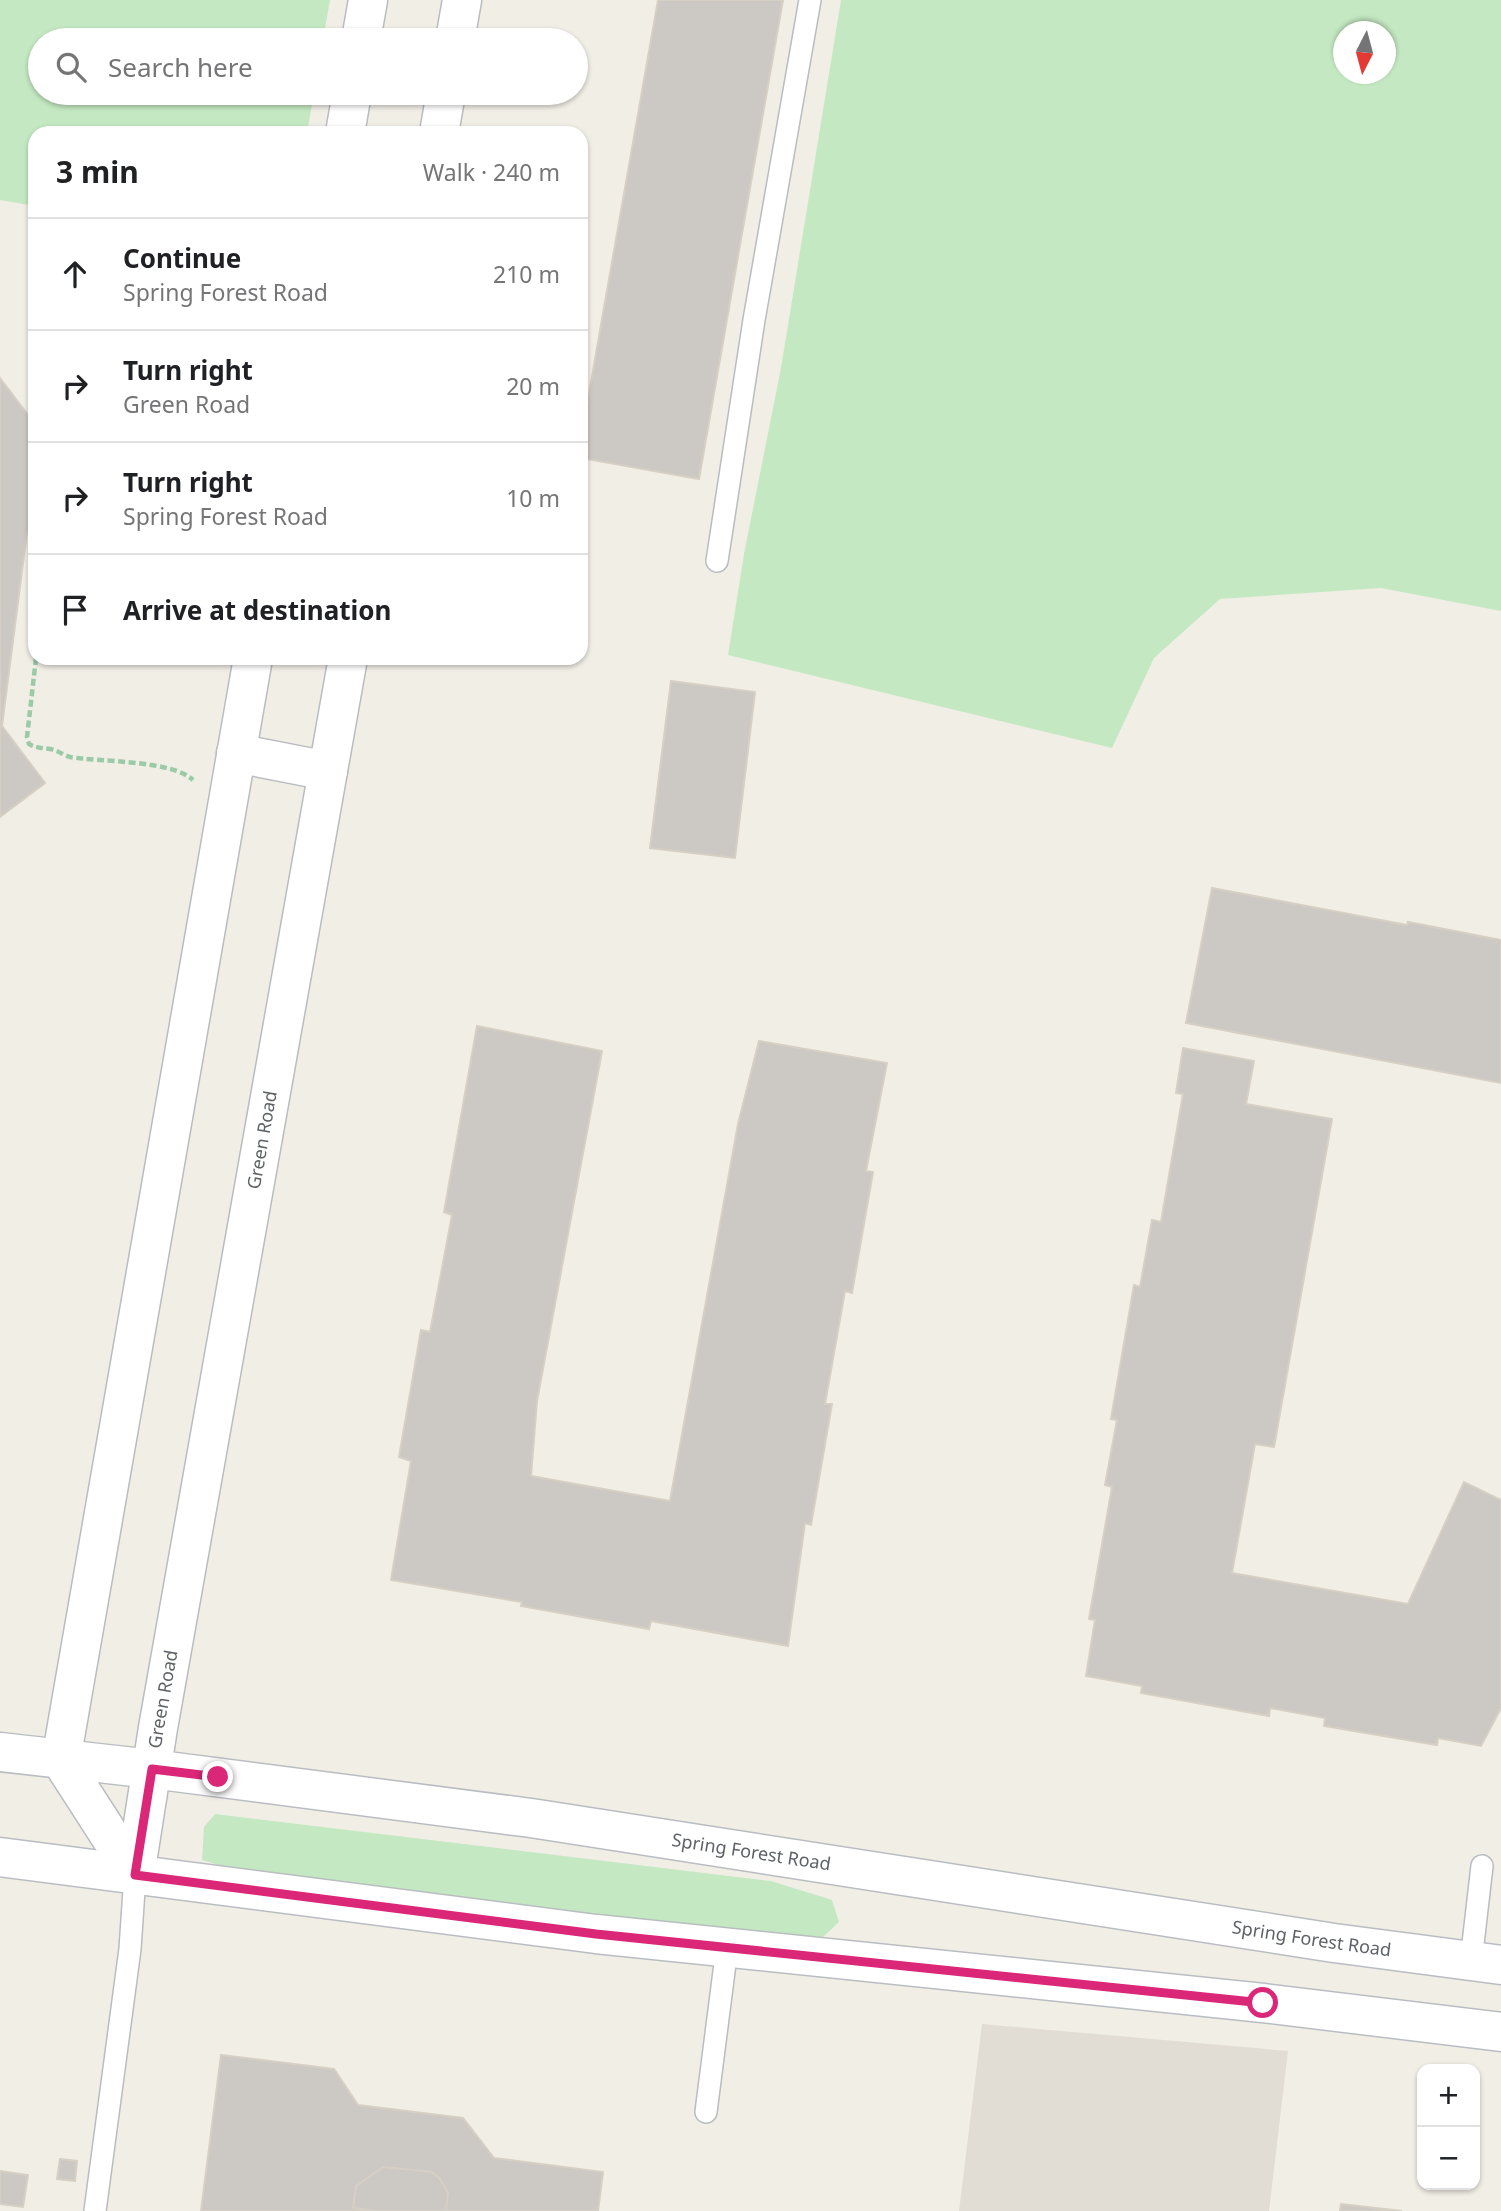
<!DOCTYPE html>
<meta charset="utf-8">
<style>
:root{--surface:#fff;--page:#f6f6f6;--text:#202124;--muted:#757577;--line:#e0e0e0}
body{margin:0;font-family:"Noto Sans",sans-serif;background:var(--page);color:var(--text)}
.controls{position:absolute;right:21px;bottom:21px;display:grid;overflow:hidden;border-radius:14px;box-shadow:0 2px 5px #0004}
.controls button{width:63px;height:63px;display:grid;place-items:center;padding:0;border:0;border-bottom:2px solid var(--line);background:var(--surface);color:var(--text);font:35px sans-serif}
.compass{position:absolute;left:1333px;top:21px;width:63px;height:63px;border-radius:50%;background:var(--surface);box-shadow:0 2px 5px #0004;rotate:186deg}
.stop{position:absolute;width:21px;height:21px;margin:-16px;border:5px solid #db2777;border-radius:50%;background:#fff}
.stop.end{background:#db2777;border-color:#fff;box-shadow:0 2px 7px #0008}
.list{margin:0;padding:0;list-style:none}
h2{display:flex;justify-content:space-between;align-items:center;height:91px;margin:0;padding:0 28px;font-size:30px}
h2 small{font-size:23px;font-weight:400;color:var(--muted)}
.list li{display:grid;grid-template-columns:46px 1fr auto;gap:21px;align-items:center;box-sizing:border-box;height:112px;padding:0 28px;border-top:2px solid var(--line)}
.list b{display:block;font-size:26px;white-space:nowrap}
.list p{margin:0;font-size:23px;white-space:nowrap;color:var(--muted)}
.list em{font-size:23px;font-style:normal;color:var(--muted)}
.icon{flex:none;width:38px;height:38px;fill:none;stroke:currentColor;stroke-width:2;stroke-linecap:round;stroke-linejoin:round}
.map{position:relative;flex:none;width:1501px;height:2211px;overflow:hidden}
.search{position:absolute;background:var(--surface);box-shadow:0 2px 5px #0004;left:28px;top:28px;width:560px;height:77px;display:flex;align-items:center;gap:18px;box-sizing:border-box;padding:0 24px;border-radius:38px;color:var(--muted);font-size:26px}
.panel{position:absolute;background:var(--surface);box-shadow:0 2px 5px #0004;left:28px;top:126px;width:560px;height:539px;border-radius:21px}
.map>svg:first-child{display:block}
</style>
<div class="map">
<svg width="1501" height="2211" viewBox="0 0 1501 2211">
<rect width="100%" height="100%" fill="#f1eee6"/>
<!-- education -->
<path fill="#e1ddd4" d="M982,2024L1288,2051L1269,2211H959Z"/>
<!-- green -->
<path fill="#c4e9c2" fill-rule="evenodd" d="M0,0H330L323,40H40V93H314L307,133H35V206L0,200Z
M841,0H1501V611L1381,588L1220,599L1154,658L1112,748L728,655L744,554L781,368ZM1344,32H1386V74H1344Z
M215,1814L771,1881L832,1900L839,1922L823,1937L734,1931L245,1873L202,1860L204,1827Z"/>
<!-- building -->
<path fill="#ccc8c3" stroke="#d6cfc4" stroke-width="2" d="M658,0H783L699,479L581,458V439Z
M0,378L35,424V526L27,532L2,726L45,783L0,817Z
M671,681L755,692L735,858L650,848Z
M1212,888L1407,925L1408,922L1501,940V1083L1186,1023Z
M477,1026L602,1051L537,1401L531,1476L670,1501L738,1124L759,1041L887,1063L866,1171L873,1172L852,1293L845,1291L825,1404H832L811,1525L805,1523L788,1646L651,1621L649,1629L521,1606L522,1602L391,1580L411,1461L399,1457L421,1330L430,1332L452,1215L444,1212Z
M1183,1048L1254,1061L1246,1104L1332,1119L1274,1447L1255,1444L1232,1573L1408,1604L1464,1482L1501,1500V1708L1481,1746L1438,1738L1437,1745L1324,1726L1325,1718L1270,1708L1269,1716L1141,1693L1142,1686L1086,1676L1095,1620L1089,1619L1112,1487L1105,1485L1117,1420L1111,1419L1134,1285L1140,1287L1152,1220L1161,1222L1183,1094L1176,1093Z
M221,2055L334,2069L358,2105L463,2118L494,2158L603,2172L598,2211H446L448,2193L440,2179L432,2172L383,2167L356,2186L353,2208L377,2211H201Z
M60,2159L77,2161L75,2181L57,2179Z
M383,2167L432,2172L440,2179L448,2193L446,2211H377L353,2208L356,2186Z
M0,2171L28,2175L23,2207L0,2204Z
M1341,2204L1402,2211H1340Z"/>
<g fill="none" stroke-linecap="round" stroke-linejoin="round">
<defs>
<path id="service" d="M717,561L754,320L810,0
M1471,1961L1482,1866
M706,2112L727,1948
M95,2211L130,1949L135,1875"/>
<g id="tertiary">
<path d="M361,40L368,0"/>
<path d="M455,40L462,0"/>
<path d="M345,133L352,93"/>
<path d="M439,133L446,93"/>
<path d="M236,753L328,771"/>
<path d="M135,1875L61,1760L253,658"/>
<path id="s1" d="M135,1875L158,1728L348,658"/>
</g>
<g id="secondary">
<path id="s2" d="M0,1752L152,1769L531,1818L1334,1943L1501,1965"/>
<path d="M0,1857L596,1934L1263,2003L1501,2032"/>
</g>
</defs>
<!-- service casing -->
<use href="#service" stroke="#b9bcc0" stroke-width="24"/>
<!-- tertiary casing -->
<use href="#tertiary" stroke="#b9bcc0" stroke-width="41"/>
<!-- secondary casing -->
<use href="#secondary" stroke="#b9bdc2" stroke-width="41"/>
<!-- path -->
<path stroke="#9acaa6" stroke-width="4.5" stroke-dasharray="7 3.5" stroke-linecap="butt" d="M36,658L27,737L29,744C36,748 42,748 50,749C57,750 63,755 70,757C100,762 172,760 193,780"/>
<!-- service -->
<use href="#service" stroke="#fff" stroke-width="21"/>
<!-- tertiary -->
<use href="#tertiary" stroke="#fff" stroke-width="38"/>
<!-- secondary -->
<use href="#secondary" stroke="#fff" stroke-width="38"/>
</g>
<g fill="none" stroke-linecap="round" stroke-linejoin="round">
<!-- route -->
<path stroke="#db2777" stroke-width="9" d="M218,1777L152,1769L135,1875L596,1934L1263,2003"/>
</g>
<g text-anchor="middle" stroke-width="6" stroke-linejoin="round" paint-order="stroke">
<!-- street labels -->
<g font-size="18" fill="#5e6267" stroke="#fff">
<text dy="6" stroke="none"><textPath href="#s1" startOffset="746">Green Road</textPath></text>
<text dy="6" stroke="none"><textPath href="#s1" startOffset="178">Green Road</textPath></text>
<text dy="6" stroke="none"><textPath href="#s2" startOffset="758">Spring Forest Road</textPath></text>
<text dy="6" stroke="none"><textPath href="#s2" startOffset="1325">Spring Forest Road</textPath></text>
</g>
</g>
</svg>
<div class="controls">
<button>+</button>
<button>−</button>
</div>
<svg class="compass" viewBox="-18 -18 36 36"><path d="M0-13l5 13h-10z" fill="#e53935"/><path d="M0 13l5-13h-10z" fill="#757577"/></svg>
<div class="stop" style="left:1263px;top:2003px"></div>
<div class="stop end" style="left:218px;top:1777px"></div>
<div class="search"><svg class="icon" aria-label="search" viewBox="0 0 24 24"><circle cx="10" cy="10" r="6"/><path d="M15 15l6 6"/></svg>Search here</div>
<section class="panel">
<h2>3 min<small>Walk · 240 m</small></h2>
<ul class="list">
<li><svg class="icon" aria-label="ahead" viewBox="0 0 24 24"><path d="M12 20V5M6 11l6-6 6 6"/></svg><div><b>Continue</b><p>Spring Forest Road</p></div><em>210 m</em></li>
<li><svg class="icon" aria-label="right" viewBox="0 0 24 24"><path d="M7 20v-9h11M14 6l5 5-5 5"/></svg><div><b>Turn right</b><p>Green Road</p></div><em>20 m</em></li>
<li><svg class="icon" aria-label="right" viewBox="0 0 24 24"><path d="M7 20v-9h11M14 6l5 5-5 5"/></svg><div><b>Turn right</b><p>Spring Forest Road</p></div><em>10 m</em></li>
<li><svg class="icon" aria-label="arrive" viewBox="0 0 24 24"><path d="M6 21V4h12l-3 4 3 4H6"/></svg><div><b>Arrive at destination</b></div></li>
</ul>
</section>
</div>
